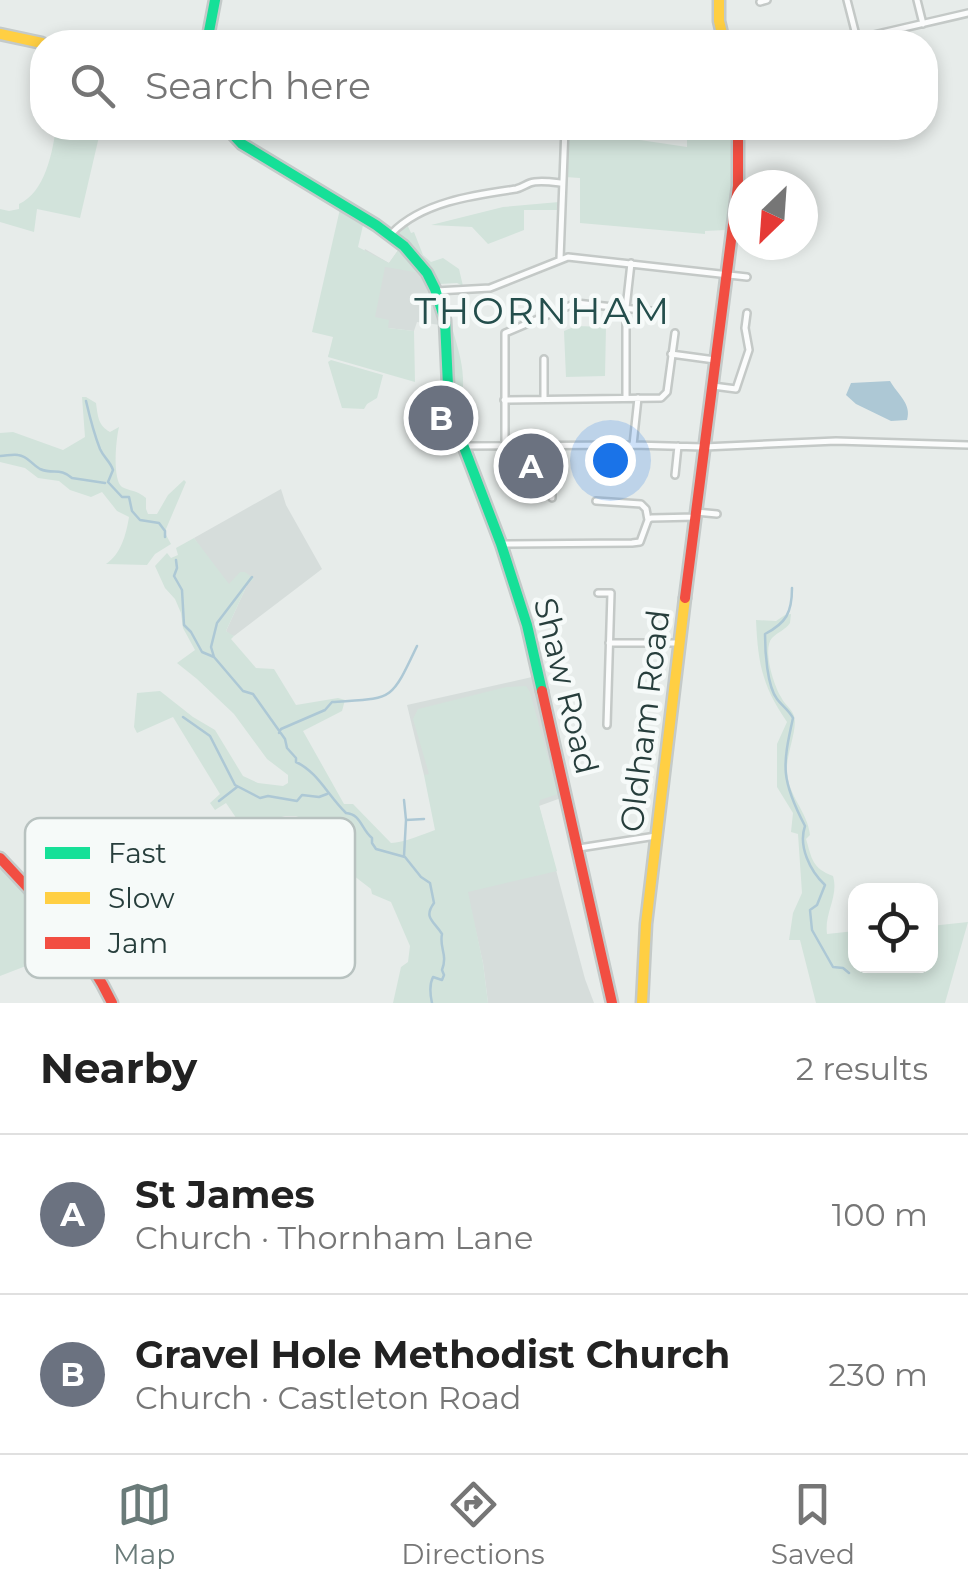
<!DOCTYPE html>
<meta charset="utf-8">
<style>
:root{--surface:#fff;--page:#f2f2f2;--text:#222;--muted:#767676;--line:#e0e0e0;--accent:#6a7b79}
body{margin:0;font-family:Montserrat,sans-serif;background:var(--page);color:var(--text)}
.controls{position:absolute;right:30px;bottom:30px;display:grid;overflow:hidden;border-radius:20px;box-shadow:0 5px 15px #0003}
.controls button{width:90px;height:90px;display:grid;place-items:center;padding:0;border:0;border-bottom:2px solid var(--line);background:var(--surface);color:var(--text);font:50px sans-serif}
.compass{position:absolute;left:728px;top:170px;width:90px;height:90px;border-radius:50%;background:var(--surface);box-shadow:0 5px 15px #0003;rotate:205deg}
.you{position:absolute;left:610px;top:460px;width:35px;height:35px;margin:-25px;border:8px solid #fff;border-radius:50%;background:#1a73e8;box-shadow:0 0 0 15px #1a73e833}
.badge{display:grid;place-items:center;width:65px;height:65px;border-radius:50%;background:var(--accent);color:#fff;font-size:32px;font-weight:700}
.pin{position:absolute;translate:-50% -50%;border:5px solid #fff;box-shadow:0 2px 10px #0006}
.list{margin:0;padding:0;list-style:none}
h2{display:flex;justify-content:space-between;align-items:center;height:130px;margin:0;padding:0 40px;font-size:42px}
h2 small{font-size:32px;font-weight:400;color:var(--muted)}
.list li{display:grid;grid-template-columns:65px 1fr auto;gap:30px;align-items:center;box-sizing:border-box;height:160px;padding:0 40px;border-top:2px solid var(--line)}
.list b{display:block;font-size:38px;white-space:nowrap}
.list p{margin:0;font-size:32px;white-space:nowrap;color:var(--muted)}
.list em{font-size:32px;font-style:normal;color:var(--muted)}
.icon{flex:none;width:55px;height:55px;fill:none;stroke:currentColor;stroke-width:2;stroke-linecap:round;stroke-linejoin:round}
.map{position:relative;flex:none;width:968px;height:1003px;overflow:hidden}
.search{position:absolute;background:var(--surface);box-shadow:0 5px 15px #0003;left:30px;right:30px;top:30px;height:110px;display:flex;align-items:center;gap:25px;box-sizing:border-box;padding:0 35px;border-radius:40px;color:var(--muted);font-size:38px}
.sheet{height:450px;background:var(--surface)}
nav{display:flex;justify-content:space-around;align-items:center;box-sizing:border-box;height:140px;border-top:2px solid var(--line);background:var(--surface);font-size:28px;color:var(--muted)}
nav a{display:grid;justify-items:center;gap:5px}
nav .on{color:var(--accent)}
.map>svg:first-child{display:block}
</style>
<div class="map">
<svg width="968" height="1003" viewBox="0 0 968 1003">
<rect width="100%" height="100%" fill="#e7ecea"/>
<!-- built -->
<path fill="#d6dddb" d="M365,249L389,263L399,249L408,257L420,273L432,296L441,325L417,322L414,331L388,328L328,357Z
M281,489L286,505L322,569L234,636L229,634L226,631L247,585H229L211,564L194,538Z
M532,677L561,798L539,806L585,979L594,1003H488L483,963L467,892L430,776L424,775L407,705Z"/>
<!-- green -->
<path fill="#d2e3db" d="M56,128H101L80,218L37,209L34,232L0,222V209L9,211L19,209V204C45,192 52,154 56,128Z
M567,128H640V140L687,147V128H733C737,163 731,195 726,230L705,231V234L580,223V178L565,177Z
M559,202V210H524V230L488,244L472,227L431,225L503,207Z
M340,209L364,221L358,247L389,263L399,249L420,273L385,267L375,317L389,320L388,328L414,331L415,382L328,357L333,337L312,332Z
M406,222L411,233L414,232L423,255L431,262L443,258L459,269L463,286L457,283L440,284L422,255L398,232Z
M576,326L606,327L605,376L566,377L564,331Z
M453,331C464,368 466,380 459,418L451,385Z
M331,360L383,375L377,398L367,404L364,409L342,408L328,362Z
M82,397H86L96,403C98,417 98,425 110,432L119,427C116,439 112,479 122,487C129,491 137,490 146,498V509L148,514H157L168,495L184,480L186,482L166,529V535L171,544L155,554L147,565L106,564C121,554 126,535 129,517L117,511L102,492L91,497L70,490L59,481L38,478L25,468L0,462V433L13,432L63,450L85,437Z
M194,538L229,584L240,572H245L254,579L247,585L226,631L234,636L231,639L256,668L274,669L296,705L338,698L345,700L342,711L303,731L344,804H353L391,843C403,843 424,834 435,830L424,775L429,774L413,719L418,709L506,687L526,686L530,692L558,794L540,800L539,805L557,871L468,892L483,963L488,1003H393L401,967L408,962L410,946L391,902L372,894L371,889L345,869L323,827L296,816H285L243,828L226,803L215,810L210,803L220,794L173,717L137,733L134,727L137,693L160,691L193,717L215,730L243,776L258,783L283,786L288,783V775L267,759L234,714L197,679L177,663L195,650L183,628L181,613L175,599L165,588L155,566L167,553L171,558L178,555L176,548Z
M791,614L790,623C785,630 778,632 772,638C762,649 774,686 781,697C784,704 792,709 794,716C798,729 786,755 787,770C787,795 808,812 810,835L806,839C812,859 812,868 833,876C839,897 824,913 827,934L855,931L856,966H930L931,926L968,922L945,1003H816L800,940H789L793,913L802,893L798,834L791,832L793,813L777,787V744L787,722C762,686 758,663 756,620L776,621L785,615Z
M0,867L61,934L70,949L0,976Z"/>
<!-- water -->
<path fill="#adc8d5" d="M890,381C898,395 912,404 907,420L891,421L856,404L846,395L851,383Z"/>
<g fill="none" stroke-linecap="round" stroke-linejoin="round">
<!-- stream -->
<path stroke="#adc8d5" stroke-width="2.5" d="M86,401C90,418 94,434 100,449C104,458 110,461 113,470L108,482L122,497H129L132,511L140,520L159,523L165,531V537
M0,456C6,456 12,454 18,455C28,456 31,464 40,469C53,475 60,467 72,478L105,483
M176,560L177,568L174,576L182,590L184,625L191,632L202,652L214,657L243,691L253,694L285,739L287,748L296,758V762C318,772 328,796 346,813C361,814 361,829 372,838V843L376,849L405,857L421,877L430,883L434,903C423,918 434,921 442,934C439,948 448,954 442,970L444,975L442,980L433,977C429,985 430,994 432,1003
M792,588C792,613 786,623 765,634C765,651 767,686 777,699C782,706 788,709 793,718C782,767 781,780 805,826C798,846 810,871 825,885L817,905L810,910L812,930L833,967L843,968L849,973
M214,657L211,647L217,623L252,577
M183,717L210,736L235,785L260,798L268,796L297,801L302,795L319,797L327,794
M279,733L281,729L325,710L332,702C393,698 390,703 417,646
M404,800L406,820L404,856
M219,801L237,787
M406,820L424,819"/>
<defs>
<path id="street" d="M847,0L857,39
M917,0L923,24
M760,2L767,0
M843,42L968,13
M392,233C422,202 474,195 516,189C521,188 525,185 530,183C538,180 552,182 561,183
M560,259L565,128
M436,291L490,288L568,257L747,277
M671,354L715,360
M544,359V399
M713,386L736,389L749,350L745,328L747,313
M626,398V308L631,263
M504,400L661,398L667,392L675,333
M633,445L638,398
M463,446L633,445L704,447L836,441L968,445
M505,446V333L576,303L660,312
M552,446V498
M675,475L678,446
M596,501L641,504L646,509L648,520L651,518L696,517
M696,512L717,514
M502,544L632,543L640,542L648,520
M598,593H611L607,725
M609,643H679
M579,848L656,836"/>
<path id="fast" d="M207,42L215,0
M227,128L242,144L376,225L404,246L427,273L435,289L445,320L449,408L501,544L527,625L542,691"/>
<path id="slow" d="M719,0V21L724,42
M0,34L42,43
M642,1003L646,924L685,598"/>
<path id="jam" d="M685,598L738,186V128
M542,691L612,1003
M0,858C43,904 85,946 112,1003"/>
</defs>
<!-- street casing -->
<use href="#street" stroke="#c4c9c7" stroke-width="10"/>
<!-- fast casing -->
<use href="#fast" stroke="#c4cac9" stroke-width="15"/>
<!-- slow casing -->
<use href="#slow" stroke="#c4cac9" stroke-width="15"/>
<!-- jam casing -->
<use href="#jam" stroke="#c4cac9" stroke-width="15"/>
<!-- street -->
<use href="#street" stroke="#fbfcfc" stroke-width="5"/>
<!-- fast -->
<use href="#fast" stroke="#16e098" stroke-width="10"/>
<!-- slow -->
<use href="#slow" stroke="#ffcf43" stroke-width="10"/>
<!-- jam -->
<use href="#jam" stroke="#f24e42" stroke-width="10"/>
</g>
<g text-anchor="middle" stroke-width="9" stroke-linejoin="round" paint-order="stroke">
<!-- street labels -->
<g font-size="32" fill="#273e3c" stroke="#f6faf9">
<text transform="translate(566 686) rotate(76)" y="11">Shaw Road</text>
<text transform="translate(645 721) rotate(-83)" y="11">Oldham Road</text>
</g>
<!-- quarter labels -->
<g font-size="38" letter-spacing="2.5" fill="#244e4c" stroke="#f6faf9">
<text x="543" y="324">THORNHAM</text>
</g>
</g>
<!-- legend -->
<rect x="25" y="818" width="330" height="160" rx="15" fill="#f6faf9" stroke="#b8c2c0" stroke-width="2.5"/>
<rect x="45" y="847" width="45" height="12" fill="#16e098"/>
<rect x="45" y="892" width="45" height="12" fill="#ffcf43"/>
<rect x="45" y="937" width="45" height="12" fill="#f24e42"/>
<g font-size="28" fill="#273e3c">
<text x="108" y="863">Fast</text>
<text x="108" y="908">Slow</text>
<text x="108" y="953">Jam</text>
</g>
</svg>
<div class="controls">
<button><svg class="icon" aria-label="locate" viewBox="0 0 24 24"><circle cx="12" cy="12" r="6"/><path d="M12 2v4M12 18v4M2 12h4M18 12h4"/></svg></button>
</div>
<svg class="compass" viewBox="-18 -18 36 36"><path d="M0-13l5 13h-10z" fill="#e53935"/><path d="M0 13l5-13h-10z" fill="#767676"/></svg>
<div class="you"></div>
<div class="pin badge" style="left:531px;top:466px;background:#6b7280">A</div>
<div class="pin badge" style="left:441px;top:418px;background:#6b7280">B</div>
<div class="search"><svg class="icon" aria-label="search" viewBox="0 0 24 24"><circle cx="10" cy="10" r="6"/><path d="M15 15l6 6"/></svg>Search here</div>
</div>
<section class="sheet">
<h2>Nearby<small>2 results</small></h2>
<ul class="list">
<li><span class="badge" style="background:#6b7280">A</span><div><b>St James</b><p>Church · Thornham Lane</p></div><em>100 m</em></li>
<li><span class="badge" style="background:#6b7280">B</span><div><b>Gravel Hole Methodist Church</b><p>Church · Castleton Road</p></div><em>230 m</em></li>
</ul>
</section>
<nav>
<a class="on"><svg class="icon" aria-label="map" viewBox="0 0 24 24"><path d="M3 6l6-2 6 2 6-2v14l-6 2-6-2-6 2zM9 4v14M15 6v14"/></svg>Map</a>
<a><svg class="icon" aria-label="directions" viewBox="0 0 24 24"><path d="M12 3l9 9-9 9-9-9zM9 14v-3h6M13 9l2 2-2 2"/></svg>Directions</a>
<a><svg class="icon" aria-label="saved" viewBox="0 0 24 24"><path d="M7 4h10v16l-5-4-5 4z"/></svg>Saved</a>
</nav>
